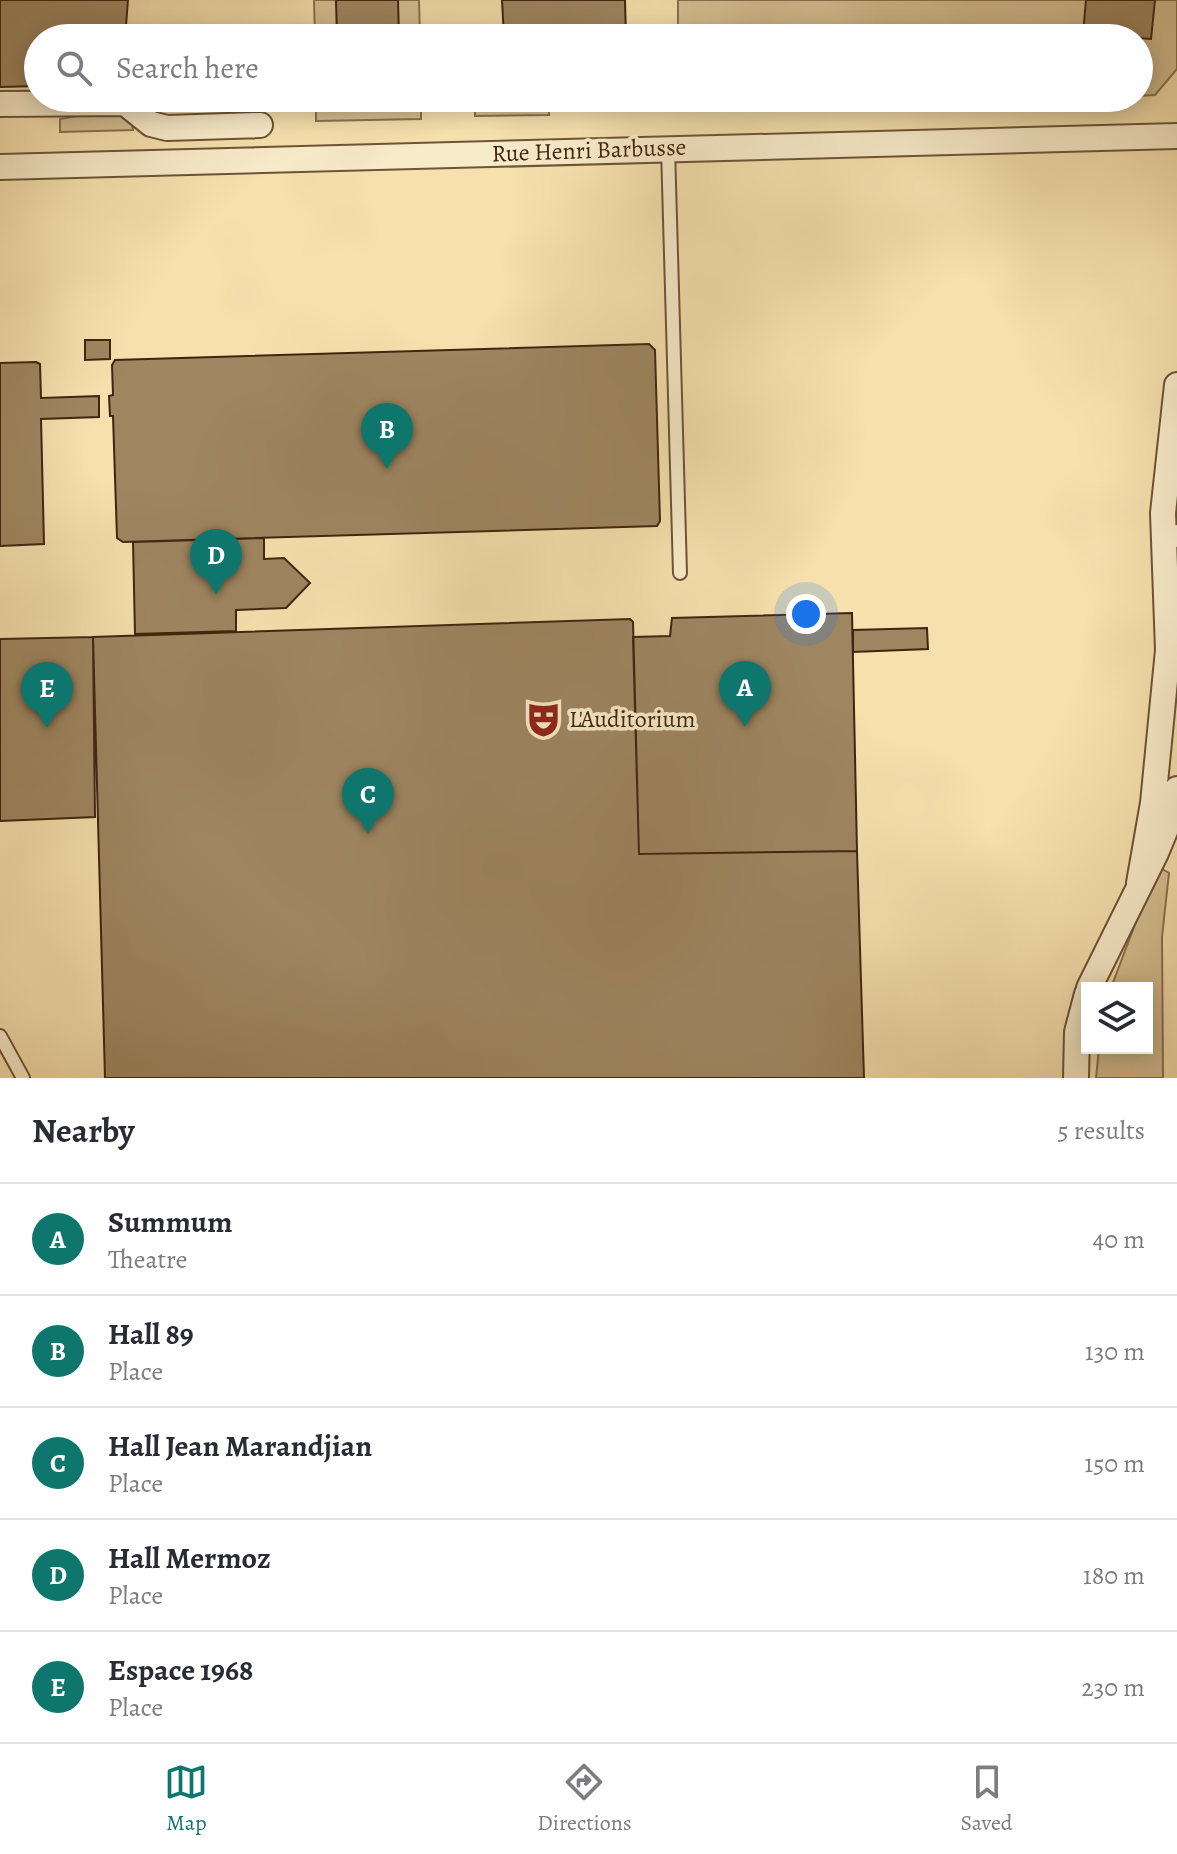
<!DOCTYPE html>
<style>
:root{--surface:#fff;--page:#f7f7f7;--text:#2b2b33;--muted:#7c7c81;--line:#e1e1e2;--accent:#0f766e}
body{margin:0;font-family:Alegreya,serif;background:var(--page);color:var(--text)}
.controls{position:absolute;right:24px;bottom:24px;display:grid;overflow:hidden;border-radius:0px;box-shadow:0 4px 20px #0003}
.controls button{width:72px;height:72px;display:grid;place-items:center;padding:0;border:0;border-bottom:2px solid var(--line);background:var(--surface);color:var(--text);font:40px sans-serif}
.you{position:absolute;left:806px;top:614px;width:28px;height:28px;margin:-20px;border:6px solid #fff;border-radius:50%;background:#1a73e8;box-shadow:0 0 0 12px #1a73e833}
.badge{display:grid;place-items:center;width:52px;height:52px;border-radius:50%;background:var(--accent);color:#fff;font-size:26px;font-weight:700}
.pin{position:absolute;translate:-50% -66px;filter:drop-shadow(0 2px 4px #0008)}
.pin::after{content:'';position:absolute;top:42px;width:28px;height:24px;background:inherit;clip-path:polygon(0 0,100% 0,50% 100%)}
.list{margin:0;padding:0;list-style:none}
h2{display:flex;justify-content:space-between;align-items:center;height:104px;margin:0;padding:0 32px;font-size:34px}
h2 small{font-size:26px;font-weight:400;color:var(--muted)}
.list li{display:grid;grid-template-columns:52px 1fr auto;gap:24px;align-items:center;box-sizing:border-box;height:112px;padding:0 32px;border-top:2px solid var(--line)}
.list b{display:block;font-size:30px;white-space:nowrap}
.list p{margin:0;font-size:26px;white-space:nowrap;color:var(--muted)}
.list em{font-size:26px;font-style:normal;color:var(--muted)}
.icon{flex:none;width:44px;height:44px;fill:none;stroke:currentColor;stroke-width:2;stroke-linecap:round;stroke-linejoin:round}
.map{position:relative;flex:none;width:1177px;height:1078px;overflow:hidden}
.search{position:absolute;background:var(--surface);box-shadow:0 4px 20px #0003;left:24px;right:24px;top:24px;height:88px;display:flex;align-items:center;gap:20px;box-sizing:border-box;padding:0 28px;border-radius:44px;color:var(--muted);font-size:30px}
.sheet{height:664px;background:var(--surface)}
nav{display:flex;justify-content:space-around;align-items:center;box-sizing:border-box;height:112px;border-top:2px solid var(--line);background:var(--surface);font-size:22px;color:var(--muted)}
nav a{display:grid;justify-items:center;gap:4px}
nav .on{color:var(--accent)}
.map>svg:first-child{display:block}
</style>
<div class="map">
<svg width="1177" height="1078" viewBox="0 0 1177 1078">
<rect width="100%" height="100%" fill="#f5e0ae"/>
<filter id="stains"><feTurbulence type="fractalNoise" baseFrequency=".0025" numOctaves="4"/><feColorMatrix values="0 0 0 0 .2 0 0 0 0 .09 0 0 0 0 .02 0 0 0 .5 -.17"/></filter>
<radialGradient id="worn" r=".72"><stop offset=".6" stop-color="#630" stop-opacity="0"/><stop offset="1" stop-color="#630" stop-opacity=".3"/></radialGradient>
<!-- green -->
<path fill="#d6c093" stroke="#8b7250" stroke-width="2" d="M314,0H419L420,38H315Z
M678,0H1177V69L1155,95L1139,96V38L657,36V31L678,30Z
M316,98H421V119L316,121Z
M509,98H549V115L475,116V107H508Z
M659,98H1050L659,108Z
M100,112L131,117L133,130L60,132V119Z
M1157,866L1169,873L1162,937L1163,1078H1096L1099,1048H1147V988H1111Z"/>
<!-- building -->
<path fill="#9e8661" stroke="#40250e" stroke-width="2" d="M0,0H128L125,38H38V86L0,87Z
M336,0H398L399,38H337Z
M502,0H625L626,38H504Z
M1086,0H1155L1151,39L1083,34Z
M85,340H110V359L85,360Z
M649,344L655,350L660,521L657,526L123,542L117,538L113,416H110L109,396L113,395L112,365L115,360Z
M36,362L40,364L41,398L99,396V417L41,419L44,544L0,546V363Z
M264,538V559L284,558L310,583L286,608L236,610V631L135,634L133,542Z
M852,613L857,851L639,854L633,637L670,636L672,618Z
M630,619L633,622L639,854L857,851L864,1078H105L93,637Z
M927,628L928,649L853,652V630Z
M93,637L95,817L0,821V639Z"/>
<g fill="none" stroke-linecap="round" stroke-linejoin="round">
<defs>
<path id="lane" d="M668,148L680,573
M1177,531V541
M0,1036L23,1078"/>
<path id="street" d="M0,104L125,103L151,124L167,128L260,125
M0,167L1177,136
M1139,883L1153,803L1168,650L1163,513L1177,385
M1089,988L1156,853L1172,814L1177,789
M1076,1078L1077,1032L1087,994"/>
</defs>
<!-- lane casing -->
<use href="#lane" stroke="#6d5436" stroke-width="16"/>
<!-- street casing -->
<use href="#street" stroke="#6d5436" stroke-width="28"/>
<!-- lane -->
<use href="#lane" stroke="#f8ebca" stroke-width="12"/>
<!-- street -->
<use href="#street" stroke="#f8ebca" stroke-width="24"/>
</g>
<!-- icons -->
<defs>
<symbol id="theatre-bare" viewBox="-9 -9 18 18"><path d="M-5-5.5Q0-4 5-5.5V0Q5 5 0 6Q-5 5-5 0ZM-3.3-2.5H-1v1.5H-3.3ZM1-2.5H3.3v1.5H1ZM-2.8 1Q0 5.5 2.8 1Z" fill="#8f2418" stroke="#f8ebca" stroke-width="2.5" paint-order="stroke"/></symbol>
</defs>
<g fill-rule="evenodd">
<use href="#theatre-bare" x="518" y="694" width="51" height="51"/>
</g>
<g text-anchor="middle" stroke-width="7" stroke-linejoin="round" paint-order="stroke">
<!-- street labels -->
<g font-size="24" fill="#40250e" stroke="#f8ebca">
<text transform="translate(589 150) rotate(-2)" y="8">Rue Henri Barbusse</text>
</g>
<!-- poi labels -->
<g font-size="24" fill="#40250e" stroke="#f8ebca" text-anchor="start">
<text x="569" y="727">L'Auditorium</text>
</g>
</g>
<rect width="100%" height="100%" filter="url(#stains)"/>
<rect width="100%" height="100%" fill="url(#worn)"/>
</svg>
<div class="controls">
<button><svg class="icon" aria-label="layers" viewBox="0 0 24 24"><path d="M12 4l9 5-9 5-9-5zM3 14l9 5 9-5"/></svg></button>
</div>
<div class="you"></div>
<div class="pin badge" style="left:745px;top:727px">A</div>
<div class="pin badge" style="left:387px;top:469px">B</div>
<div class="pin badge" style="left:368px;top:834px">C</div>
<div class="pin badge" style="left:216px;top:595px">D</div>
<div class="pin badge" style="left:47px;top:728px">E</div>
<div class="search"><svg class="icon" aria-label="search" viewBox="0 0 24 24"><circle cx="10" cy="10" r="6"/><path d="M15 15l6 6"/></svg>Search here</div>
</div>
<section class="sheet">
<h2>Nearby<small>5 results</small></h2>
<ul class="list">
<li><span class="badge">A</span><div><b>Summum</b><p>Theatre</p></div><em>40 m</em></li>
<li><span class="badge">B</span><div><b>Hall 89</b><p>Place</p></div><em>130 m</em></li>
<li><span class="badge">C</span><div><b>Hall Jean Marandjian</b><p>Place</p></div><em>150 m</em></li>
<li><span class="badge">D</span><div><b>Hall Mermoz</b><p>Place</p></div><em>180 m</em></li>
<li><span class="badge">E</span><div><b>Espace 1968</b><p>Place</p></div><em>230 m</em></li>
</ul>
</section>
<nav>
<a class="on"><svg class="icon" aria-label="map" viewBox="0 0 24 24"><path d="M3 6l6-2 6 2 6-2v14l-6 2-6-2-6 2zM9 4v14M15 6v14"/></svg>Map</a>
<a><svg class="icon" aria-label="directions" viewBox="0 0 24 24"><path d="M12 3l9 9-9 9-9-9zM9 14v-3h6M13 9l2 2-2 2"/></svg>Directions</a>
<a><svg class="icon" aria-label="saved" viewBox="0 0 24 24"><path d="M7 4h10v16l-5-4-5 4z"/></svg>Saved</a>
</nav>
